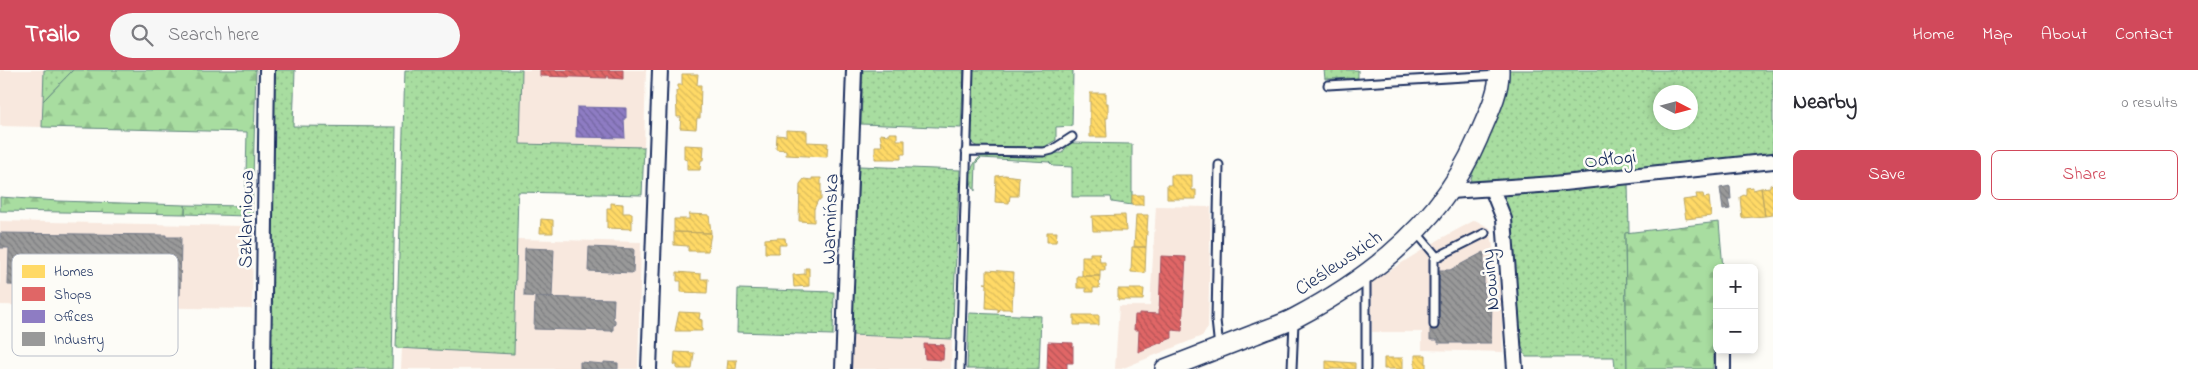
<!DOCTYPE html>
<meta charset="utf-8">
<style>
:root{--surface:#fff;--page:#f7f7f7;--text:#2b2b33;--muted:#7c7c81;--line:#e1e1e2;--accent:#d1495b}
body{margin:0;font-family:"Indie Flower",sans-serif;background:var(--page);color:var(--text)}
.controls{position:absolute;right:15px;bottom:15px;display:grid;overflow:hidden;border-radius:8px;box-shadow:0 2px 8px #0003}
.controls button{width:45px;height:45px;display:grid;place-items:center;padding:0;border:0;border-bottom:1px solid var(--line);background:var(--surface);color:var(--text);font:25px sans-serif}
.compass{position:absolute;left:1653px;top:15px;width:45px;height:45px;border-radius:50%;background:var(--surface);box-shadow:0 2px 8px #0003;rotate:96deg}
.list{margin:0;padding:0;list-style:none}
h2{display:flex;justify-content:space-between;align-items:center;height:65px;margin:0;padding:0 20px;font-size:21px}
h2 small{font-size:16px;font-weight:400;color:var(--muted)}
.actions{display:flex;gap:10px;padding:15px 20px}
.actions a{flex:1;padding:11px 0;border:1px solid var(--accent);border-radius:8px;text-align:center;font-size:18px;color:var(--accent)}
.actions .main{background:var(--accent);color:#fff}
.icon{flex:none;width:28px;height:28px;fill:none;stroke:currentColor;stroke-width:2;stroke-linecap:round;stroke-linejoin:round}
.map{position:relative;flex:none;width:1773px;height:299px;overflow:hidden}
header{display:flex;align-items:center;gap:30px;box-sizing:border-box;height:70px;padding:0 25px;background:var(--accent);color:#fff}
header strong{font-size:24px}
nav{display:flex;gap:28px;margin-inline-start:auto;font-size:18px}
.search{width:350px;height:45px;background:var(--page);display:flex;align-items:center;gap:12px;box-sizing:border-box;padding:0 18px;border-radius:28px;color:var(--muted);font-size:19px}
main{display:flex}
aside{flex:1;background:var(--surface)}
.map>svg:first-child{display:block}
</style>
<header>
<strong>Trailo</strong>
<div class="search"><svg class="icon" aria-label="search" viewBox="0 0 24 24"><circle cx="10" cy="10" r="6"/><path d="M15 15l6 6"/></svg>Search here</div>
<nav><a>Home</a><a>Map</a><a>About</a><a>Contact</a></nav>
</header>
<main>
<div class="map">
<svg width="1773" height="299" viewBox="0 0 1773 299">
<defs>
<pattern id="grass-dots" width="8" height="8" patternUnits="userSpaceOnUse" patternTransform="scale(1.25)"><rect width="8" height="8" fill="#a8dda0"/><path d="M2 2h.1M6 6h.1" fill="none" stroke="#90be8c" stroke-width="1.8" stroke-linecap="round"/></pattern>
<pattern id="forest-firs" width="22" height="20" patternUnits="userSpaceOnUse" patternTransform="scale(1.25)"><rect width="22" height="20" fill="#a8dda0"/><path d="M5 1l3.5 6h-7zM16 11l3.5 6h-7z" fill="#90be8c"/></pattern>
<pattern id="homes-back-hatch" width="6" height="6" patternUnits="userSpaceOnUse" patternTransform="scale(1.25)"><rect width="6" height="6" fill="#ffd966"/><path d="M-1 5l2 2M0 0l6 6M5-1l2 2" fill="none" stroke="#dabb5b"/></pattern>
<pattern id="shops-back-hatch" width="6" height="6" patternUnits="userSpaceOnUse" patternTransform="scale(1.25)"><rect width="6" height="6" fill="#e06666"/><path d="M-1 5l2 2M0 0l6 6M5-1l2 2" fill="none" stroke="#b55457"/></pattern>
<pattern id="offices-back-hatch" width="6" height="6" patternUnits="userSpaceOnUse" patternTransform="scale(1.25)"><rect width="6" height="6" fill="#8e7cc3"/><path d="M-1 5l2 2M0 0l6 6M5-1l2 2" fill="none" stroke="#7366a2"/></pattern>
<pattern id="industry-back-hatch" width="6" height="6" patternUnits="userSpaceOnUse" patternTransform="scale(1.25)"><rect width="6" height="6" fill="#999"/><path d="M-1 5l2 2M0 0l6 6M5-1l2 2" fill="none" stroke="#7c7d80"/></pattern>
</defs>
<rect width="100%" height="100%" fill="#fdfcf7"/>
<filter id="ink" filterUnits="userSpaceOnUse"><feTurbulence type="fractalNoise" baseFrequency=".02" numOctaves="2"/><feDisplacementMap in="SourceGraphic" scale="10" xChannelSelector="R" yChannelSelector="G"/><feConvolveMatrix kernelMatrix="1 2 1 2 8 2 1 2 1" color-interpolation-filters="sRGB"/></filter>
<g filter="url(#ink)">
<!-- built -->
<path fill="#f8e8de" d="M0,0H44L42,57L0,56Z
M522,0H646L644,77L519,74Z
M1156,136L1211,137L1208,258L1202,266L1121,299H1115L1119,236H1150Z
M1475,150L1490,158L1501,225L1503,282L1422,280V262H1372L1371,212L1440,169Z
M0,151L244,156L253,165L252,239L0,235Z
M516,169L641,172L638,299H401L402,278L514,284Z
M852,265L952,269L951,299H851Z"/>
<!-- grass -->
<path fill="url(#grass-dots)" stroke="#62867f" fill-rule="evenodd" d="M44,0H73L43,31Z
M275,0H295L293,56L396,57L392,299H271Z
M405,0H522L520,74L644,77L642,125L518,122L514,284L396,278Z
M863,0H964L961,58L861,54Z
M973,0H1073L1072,56L1056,57V70L1044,77L979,78L973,74L970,69Z
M1324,0H1358V8L1325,9Z
M1504,0H1773V86L1626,102L1481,114L1470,112ZM1660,22H1690V52H1660Z
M1072,71L1073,73L1132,74V135L1112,132L1111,127H1072V97L1053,96L1049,92L981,88L976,93L975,121C967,110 970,93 982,86L1062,83L1069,73Z
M859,96L960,100L952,269L852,265Z
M1628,112L1629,162L1625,164L1627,299H1615L1614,287H1526L1520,272L1511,152L1499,123Z
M185,135L245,136V146L185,144Z
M738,219L834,222L833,265L737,262Z
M969,243L1041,246L1039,299H967Z"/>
<!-- forest -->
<path fill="url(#forest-firs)" stroke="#62867f" d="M73,0H256L252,147L245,146L247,62L42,57L43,31Z
M0,127L58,131L185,135V144L0,141Z
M1719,152L1723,198H1717V250H1712C1712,267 1714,282 1713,299H1627L1625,163Z"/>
<!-- homes -->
<path fill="url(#homes-back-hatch)" stroke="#bba664" d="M682,4H698L697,15H701L700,48H697L696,59L680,58L681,47H677L676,21H678V15H682Z
M1090,23H1106V33H1108V48H1106L1107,67H1090Z
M786,60L807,61V72L828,73L827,87L786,85V80L776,79L777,65L786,66Z
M889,63H897V70H905V84H901V89H875V76H882L880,64L889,65Z
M684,75L704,76L703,90H701L700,100H687V90L684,89Z
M1005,105L1019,107L1018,126H1010L1009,133L995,132L996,106Z
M1171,105H1192V120H1196V129H1167V115H1171Z
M812,108H821V130H818L814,139V152L799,151L800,114L804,109L812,110Z
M1773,114V145L1765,146L1761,118L1770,117V115Z
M1753,117V120L1761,118L1765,146L1742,148L1740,127L1746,124V118Z
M1696,124H1703L1704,128L1709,127L1711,146L1686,149L1683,130L1697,128Z
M1132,125H1143V135H1132Z
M611,133L623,134V143H632V159L607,158V138H611Z
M689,144L709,145L711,163L674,162V149H689Z
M1125,145L1126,161H1093L1092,146Z
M1136,145H1148L1146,177H1134Z
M541,149L553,150V163H540Z
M674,162L711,163L708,181H688V176L674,175Z
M1047,162H1057L1056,172H1047Z
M778,168H785L786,175H779V183H765V169Z
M1132,177H1146L1145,203L1131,202Z
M1090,183H1099L1100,192H1105V200H1100V206H1082V186H1090Z
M805,198H809V216L794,217L793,205L805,204Z
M987,200L1014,202L1012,239H999L998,242V239L986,238L987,214L984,213H987Z
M677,202L701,204V209H708L707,223L681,222V211H677Z
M1077,206H1100L1099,218H1093V222H1086V218H1077Z
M1118,219H1144L1143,230H1118Z
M679,242L700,243L699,249L702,250V261H675Z
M1074,245H1099V255H1074Z
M675,282L694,283L692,299H677V295H674Z
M1415,285H1426V299H1415Z
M1384,288H1403V299H1384Z
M728,290H737L736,299H727Z
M1326,291L1355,293V299H1326Z"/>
<!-- shops -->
<path fill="url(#shops-back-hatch)" stroke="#a55664" d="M540,0H623V9L609,8V6H607V8L540,6Z
M1161,186L1186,187L1182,261L1172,260V268L1138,282L1139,260H1134L1135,245H1139V243L1159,244Z
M1048,272L1073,273V293H1067V299H1047Z
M924,274L944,275L943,290L925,289Z"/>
<!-- offices -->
<path fill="url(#offices-back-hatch)" stroke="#6c65a5" d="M577,37L626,38V48H624L625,68L576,67Z"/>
<!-- industry -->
<path fill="url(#industry-back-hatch)" stroke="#737987" d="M1730,116L1731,129H1728L1730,139L1723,140L1720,118Z
M0,163L166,165V167H181L180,225L144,223V218L8,215L9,178H0Z
M589,177L634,179L633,203L588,201Z
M525,178L554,179L552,227L524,226Z
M1484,182V229L1492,230L1491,273H1438V270H1430V259H1437L1438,200H1450Z
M535,227L614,229L613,249L615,250V255H613V261L534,259Z
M580,292L604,294V292L618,293V299H580Z"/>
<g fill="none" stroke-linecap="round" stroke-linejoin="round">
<defs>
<path id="lane" d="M1328,15L1499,5
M966,81L1044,82L1052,80L1072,67
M1416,162L1437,187L1485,163
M1434,255V189L1437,187
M1219,278L1216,250L1219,95
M960,299L969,0
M1292,299L1294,252
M1366,299V207"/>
<path id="street" d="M1492,119L1504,149L1515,299
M1450,121L1554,114L1773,91
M1723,280V299
M263,299L267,0
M649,299L660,0
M843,299L854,0"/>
<path id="secondary" d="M1165,299C1194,288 1224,276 1253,265C1267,259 1282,255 1295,248C1373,207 1443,151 1478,68C1486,48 1500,23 1499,0"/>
</defs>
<!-- lane casing -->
<use href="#lane" stroke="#1b2f5e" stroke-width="11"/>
<!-- street casing -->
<use href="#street" stroke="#1b2f5e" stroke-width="18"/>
<!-- secondary casing -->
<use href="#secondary" stroke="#1b2f5e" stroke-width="22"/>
<!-- lane -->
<use href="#lane" stroke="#fdfcf7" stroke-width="7"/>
<!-- street -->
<use href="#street" stroke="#fdfcf7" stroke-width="14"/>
<!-- secondary -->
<use href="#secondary" stroke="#fdfcf7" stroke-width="19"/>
</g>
</g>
<g text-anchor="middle" stroke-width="5" stroke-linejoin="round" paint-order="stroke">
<!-- street labels -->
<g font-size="20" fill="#1b2f5e" stroke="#fdfcf7">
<text transform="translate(1610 88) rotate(-6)" y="7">Odłogi</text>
<text transform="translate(245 149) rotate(-89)" y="7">Szklarniowa</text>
<text transform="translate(829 149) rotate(-88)" y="7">Warmińska</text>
<text transform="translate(1338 192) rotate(-34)" y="7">Cieślewskich</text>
<text transform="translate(1489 210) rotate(-95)" y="7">Nowiny</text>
</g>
</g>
<!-- legend -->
<rect x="12" y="184" width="166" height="102" rx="8" fill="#fdfcf7" stroke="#b9bec9" stroke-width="1"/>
<rect x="22" y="195" width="23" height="13" fill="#ffd966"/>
<rect x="22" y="217" width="23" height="14" fill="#e06666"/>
<rect x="22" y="240" width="23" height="13" fill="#8e7cc3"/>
<rect x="22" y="262" width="23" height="14" fill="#999"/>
<g font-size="14" fill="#1b2f5e">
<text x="54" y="206">Homes</text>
<text x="54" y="229">Shops</text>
<text x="54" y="251">Offices</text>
<text x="54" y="274">Industry</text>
</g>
</svg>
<div class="controls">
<button>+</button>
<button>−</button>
</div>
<svg class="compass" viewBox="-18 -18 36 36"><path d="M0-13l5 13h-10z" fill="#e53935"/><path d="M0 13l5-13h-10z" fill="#7c7c81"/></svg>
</div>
<aside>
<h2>Nearby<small>0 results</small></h2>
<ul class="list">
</ul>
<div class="actions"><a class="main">Save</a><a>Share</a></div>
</aside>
</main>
